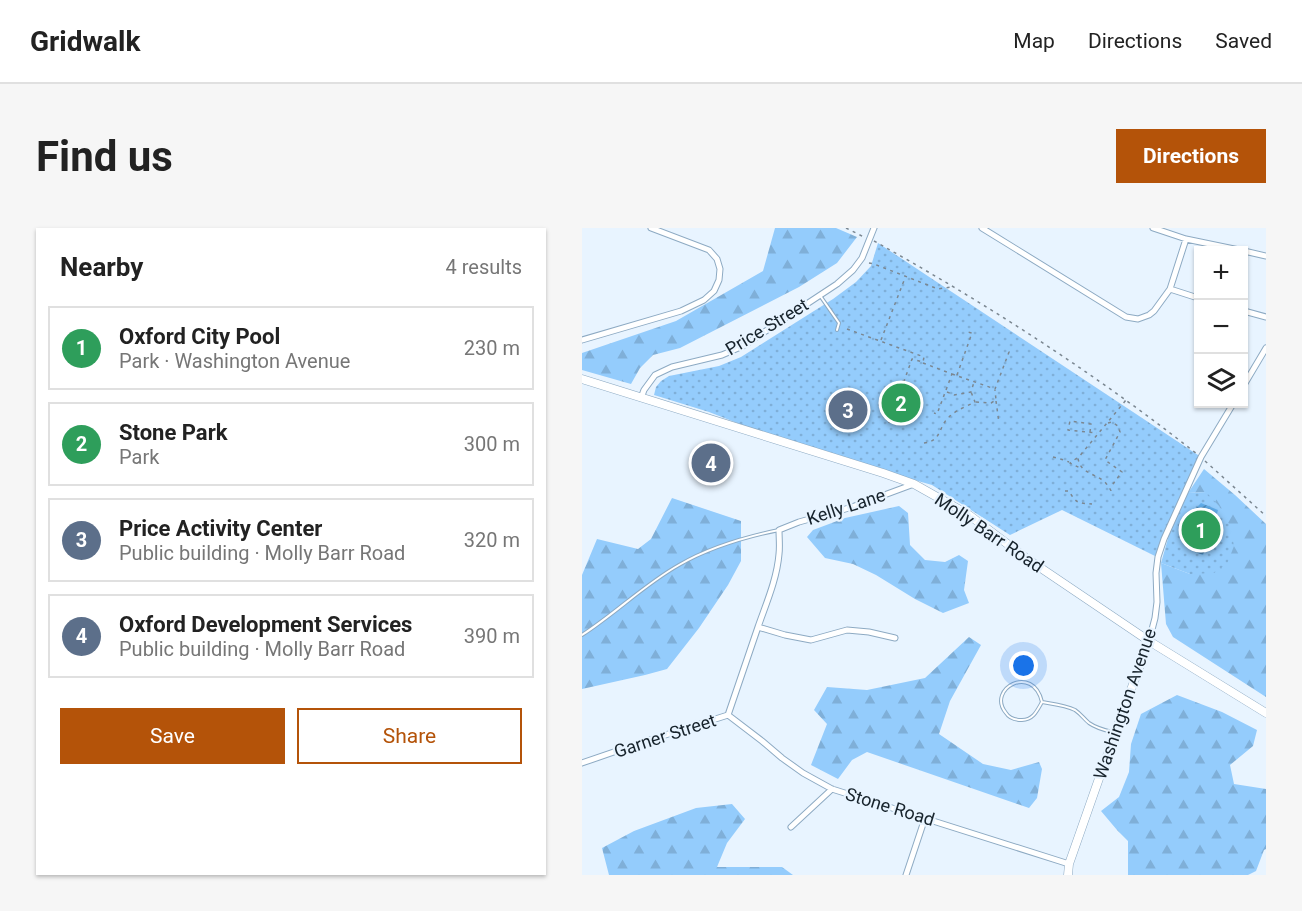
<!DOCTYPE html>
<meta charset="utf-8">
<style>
:root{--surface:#fff;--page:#f6f6f6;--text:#222;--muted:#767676;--line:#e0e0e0;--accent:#b45309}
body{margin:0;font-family:Roboto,sans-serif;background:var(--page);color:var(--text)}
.controls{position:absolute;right:18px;top:18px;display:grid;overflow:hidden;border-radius:0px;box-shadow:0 2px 4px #0004}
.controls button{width:54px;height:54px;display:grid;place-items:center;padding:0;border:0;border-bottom:2px solid var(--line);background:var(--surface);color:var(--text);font:30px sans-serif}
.you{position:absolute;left:442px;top:438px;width:21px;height:21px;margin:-15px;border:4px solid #fff;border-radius:50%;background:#1a73e8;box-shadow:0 0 0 9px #1a73e833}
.badge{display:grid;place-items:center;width:39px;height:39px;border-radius:50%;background:var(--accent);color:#fff;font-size:20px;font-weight:700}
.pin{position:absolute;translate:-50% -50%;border:3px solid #fff;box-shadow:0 2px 6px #0006}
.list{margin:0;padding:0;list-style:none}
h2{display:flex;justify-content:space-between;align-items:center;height:78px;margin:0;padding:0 24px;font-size:26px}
h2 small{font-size:20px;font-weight:400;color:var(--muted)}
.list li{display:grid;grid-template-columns:39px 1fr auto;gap:18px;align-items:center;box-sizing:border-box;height:84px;margin:0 12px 12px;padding:0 12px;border:2px solid var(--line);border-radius:0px}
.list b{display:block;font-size:22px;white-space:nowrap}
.list p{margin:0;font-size:20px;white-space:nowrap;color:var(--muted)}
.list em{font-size:20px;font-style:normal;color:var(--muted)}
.actions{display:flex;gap:12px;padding:18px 24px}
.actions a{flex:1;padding:14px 0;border:2px solid var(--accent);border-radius:0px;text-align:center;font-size:21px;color:var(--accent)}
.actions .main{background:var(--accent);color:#fff}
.icon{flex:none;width:33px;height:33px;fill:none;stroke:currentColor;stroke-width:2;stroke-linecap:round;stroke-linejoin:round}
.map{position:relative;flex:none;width:684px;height:647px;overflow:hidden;border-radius:0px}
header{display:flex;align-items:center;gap:36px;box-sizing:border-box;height:84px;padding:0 30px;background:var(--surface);border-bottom:2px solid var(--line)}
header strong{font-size:28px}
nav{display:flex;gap:33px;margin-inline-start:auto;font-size:21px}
.intro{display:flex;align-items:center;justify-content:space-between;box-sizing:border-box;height:144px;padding:0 36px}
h1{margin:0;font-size:42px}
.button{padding:15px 27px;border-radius:0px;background:var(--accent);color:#fff;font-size:21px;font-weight:700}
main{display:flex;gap:36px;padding:0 36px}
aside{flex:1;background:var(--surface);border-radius:0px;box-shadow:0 2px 4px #0004}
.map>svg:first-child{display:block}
</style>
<header>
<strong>Gridwalk</strong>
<nav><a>Map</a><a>Directions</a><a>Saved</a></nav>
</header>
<div class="intro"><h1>Find us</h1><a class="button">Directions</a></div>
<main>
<aside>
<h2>Nearby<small>4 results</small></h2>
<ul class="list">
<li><span class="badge" style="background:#2e9e5b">1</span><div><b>Oxford City Pool</b><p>Park · Washington Avenue</p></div><em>230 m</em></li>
<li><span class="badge" style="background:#2e9e5b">2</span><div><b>Stone Park</b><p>Park</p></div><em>300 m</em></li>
<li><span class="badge" style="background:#5c6f8a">3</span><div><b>Price Activity Center</b><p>Public building · Molly Barr Road</p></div><em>320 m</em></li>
<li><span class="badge" style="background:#5c6f8a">4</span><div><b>Oxford Development Services</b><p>Public building · Molly Barr Road</p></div><em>390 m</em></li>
</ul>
<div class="actions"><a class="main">Save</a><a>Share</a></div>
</aside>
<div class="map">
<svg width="684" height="647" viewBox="0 0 684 647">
<defs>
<pattern id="forest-firs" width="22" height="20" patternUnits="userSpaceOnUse" patternTransform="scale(1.5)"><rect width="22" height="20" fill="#94ccfc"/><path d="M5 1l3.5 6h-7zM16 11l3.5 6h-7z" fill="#7fafd8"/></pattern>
<pattern id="park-dots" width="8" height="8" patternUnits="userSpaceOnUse" patternTransform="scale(1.5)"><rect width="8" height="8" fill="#94ccfc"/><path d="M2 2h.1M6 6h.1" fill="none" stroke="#7fafd8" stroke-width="1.8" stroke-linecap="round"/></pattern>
<pattern id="water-waves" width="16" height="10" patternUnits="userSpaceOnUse" patternTransform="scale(1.5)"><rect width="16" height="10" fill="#63afec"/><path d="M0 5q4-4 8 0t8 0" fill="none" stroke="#518ebf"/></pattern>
</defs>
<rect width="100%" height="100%" fill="#e8f4ff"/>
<!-- forest -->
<path fill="url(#forest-firs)" d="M193,0H254L275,9L255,35L217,59L98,120L71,127L58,140L49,156L0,142V125L94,93L181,43Z
M622,241L653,267L684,296V469L591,409L584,396L579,335L608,346L624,264L606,265Z
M90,270L159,293V333L146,357L117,400L85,441L63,447L0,461V347L15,311L56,321L69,311Z
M317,278L326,285L328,317L343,332L363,334L377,327L386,333L382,362L387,375L361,385L333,371L294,347L271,336L243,330L225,309L231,302L263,290Z
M387,409L399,417L368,473L357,506L401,536L429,542L457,534L460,541L455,570L447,580L285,524L270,532L256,551L229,537L245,496L232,482L245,459L285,462L343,450Z
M595,467L640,484L675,502L671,518L648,537L652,556L684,561V621L682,622L674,643L666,647H546V613L535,602L519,583L537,569L547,544L549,516L559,486Z
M150,576L163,591L145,615L135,639H200L211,647H27L20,620L52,603L114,580Z"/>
<!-- park -->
<path fill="url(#park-dots)" d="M296,15L619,229L582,311L573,328L480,282L428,307L350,257L214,218L127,184L72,167L74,159L79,153L87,148L137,138L159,129L251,71L274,54L289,38Z
M624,264L638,279L648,298L652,318L645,336L632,345L608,346L579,335L587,307L606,265Z"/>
<!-- water -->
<path fill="url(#water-waves)" d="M619,275L636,282L631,300L638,303L633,319L625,318L621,327L610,323L620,292L611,283Z"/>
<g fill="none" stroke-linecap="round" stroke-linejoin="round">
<defs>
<path id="lane" d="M239,69L257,95L255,102
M0,407C34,385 63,356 97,337C128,319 163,309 197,302
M460,474C455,483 451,492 440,492C434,492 427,490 424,485C404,461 451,435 460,474C471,476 483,477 493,482C499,486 502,491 507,495C514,500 522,502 530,504"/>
<path id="street" d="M400,0L544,89L556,91L567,87L572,83L588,61L604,11
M571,0L604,11L657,22
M662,23L684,28
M588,61L616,70
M662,83L684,89
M0,112L99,83L122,72L132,63L137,52L138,41L135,31L127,22L69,0
M662,157L684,120
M59,170L62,162L73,147L90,139L140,127L161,118L255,56L271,42L280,30L292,0
M313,410L287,404L265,402L229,412L203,407L176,399C184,376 195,351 197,326C198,318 197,310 197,302L217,294L267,280L332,256
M567,413L573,390L575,374L574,345L576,329L582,311L619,229L651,176
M146,487L180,513L200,530L221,545L250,561L487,636
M0,535L55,516L146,487L176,399
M209,599L250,561
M324,647L343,590"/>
<path id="secondary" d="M0,151L301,245L332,256L387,287L444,330L567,413L684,485
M486,647L487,636L533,505L567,413"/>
</defs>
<!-- lane casing -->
<use href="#lane" stroke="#8daac3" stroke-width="4"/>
<!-- street casing -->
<use href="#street" stroke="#8daac3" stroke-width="7"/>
<!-- secondary casing -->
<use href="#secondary" stroke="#8daac3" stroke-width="9"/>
<!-- path -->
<path stroke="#7b8791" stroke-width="1.5" stroke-dasharray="3 4.5" stroke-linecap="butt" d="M264,0L282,9
M292,13C405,76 514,146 615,226
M287,35L292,36L356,61L369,59
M265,101L342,129L341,134L330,131L307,195
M299,112L323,50
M341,135L370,146L355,186L352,185
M370,146L413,161L427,124L423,122
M375,147L390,105L385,104
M365,164L372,167L389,164L392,154
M414,173L417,195
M394,174L409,175L414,172L413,162
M526,195L530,194L536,198L538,204L523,232L540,244L531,256
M508,204L509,196L488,193L486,202L515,205
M342,215C360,213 356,199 367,189C374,182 385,178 393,174L389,164
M471,229L482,232L487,234
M495,230L488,235L498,240
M623,233L684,288
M483,263H487C494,275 495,275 510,276
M529,263C529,262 524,255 523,254C512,245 498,245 496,230L544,172"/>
<!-- lane -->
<use href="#lane" stroke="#fff" stroke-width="2"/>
<!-- street -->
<use href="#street" stroke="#fff" stroke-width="5"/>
<!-- secondary -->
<use href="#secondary" stroke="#fff" stroke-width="8"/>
</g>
<g text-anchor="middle" stroke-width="4.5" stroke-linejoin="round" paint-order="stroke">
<!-- street labels -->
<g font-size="18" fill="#17232c" stroke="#e8f4ff">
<text transform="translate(185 99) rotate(-31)" y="6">Price Street</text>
<text transform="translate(264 279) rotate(-18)" y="6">Kelly Lane</text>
<text transform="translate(407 305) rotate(34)" y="6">Molly Barr Road</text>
<text transform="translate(543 476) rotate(-71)" y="6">Washington Avenue</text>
<text transform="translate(83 508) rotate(-18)" y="6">Garner Street</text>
<text transform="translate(308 579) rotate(17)" y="6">Stone Road</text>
</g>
</g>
</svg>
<div class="controls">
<button>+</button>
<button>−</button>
<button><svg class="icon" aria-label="layers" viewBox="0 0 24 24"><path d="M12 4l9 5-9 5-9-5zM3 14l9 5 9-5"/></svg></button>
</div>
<div class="you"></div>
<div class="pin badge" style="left:619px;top:302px;background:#2e9e5b">1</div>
<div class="pin badge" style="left:319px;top:175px;background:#2e9e5b">2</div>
<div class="pin badge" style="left:266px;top:182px;background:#5c6f8a">3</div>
<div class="pin badge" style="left:129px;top:235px;background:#5c6f8a">4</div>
</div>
</main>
